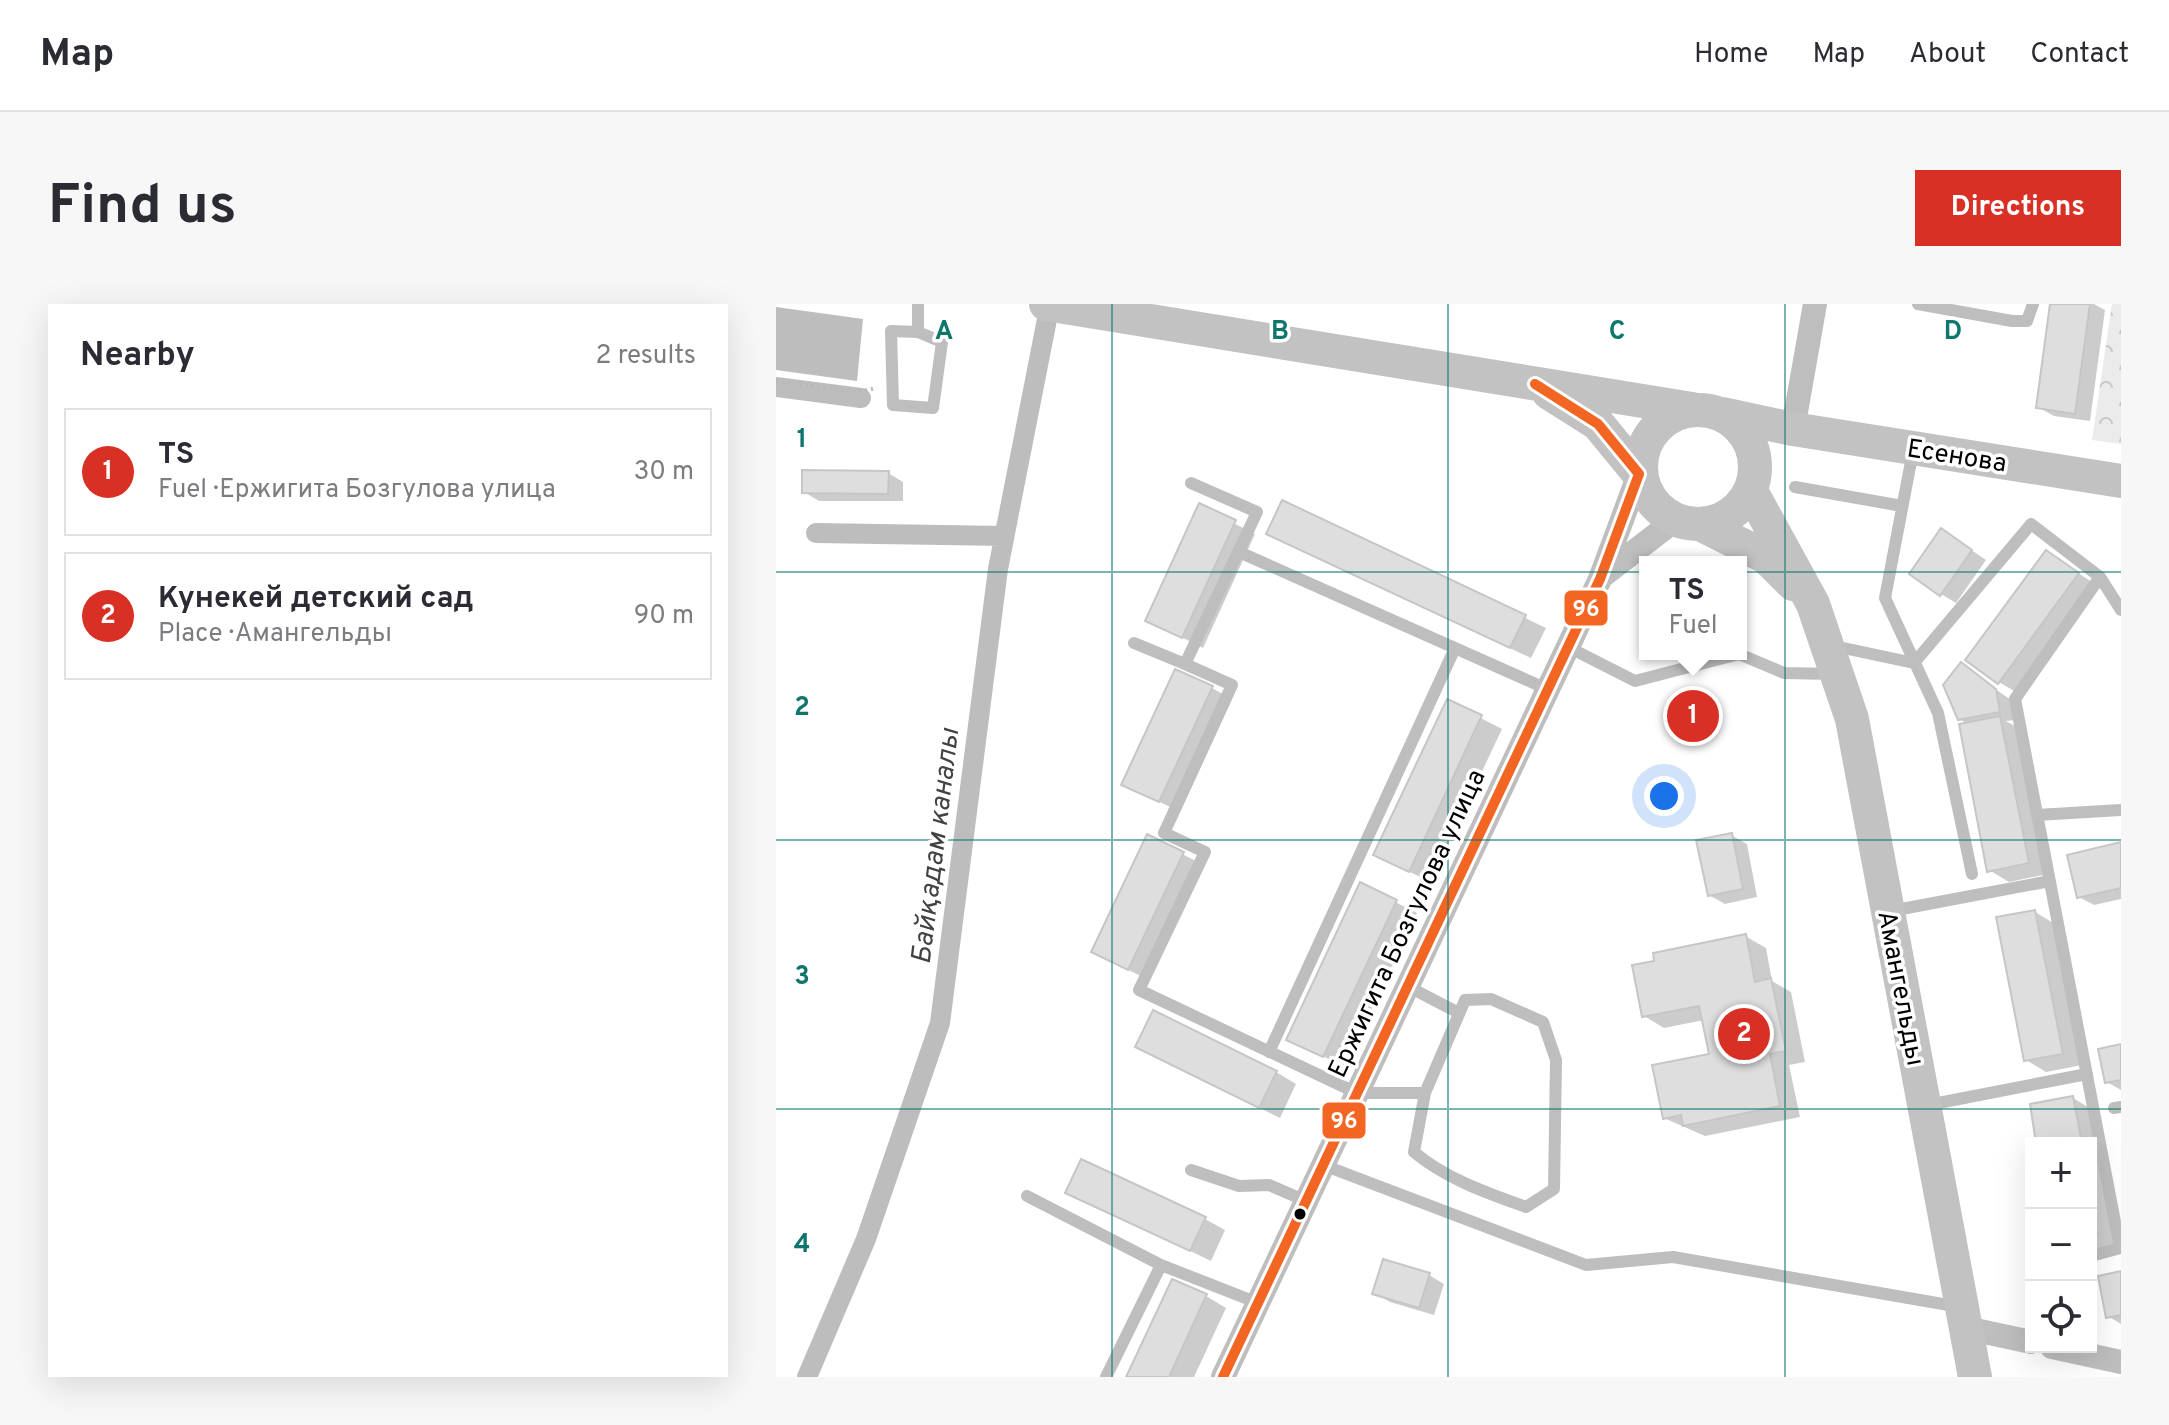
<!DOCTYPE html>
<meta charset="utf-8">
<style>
:root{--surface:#fff;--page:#f7f7f7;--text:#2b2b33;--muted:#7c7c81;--line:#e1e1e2;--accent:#d93025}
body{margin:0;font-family:Overpass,sans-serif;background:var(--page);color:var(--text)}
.controls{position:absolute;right:24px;bottom:24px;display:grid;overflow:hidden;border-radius:0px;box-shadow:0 8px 32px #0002}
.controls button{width:72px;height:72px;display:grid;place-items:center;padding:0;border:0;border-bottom:2px solid var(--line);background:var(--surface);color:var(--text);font:40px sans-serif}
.you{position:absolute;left:888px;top:492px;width:28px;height:28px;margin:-20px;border:6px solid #fff;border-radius:50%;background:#1a73e8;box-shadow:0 0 0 12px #1a73e833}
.badge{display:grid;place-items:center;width:52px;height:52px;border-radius:50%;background:var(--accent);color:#fff;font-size:26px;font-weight:700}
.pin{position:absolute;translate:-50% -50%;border:4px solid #fff;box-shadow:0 2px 8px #0006}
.popup{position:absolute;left:863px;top:252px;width:108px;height:104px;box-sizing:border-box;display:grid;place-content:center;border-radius:0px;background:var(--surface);filter:drop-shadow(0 2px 6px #0005);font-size:26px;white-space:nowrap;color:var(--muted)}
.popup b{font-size:30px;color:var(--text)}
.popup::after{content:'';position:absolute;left:50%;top:100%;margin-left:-16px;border:16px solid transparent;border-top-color:var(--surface)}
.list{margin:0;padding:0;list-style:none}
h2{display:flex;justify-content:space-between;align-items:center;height:104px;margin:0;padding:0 32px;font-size:34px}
h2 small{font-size:26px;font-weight:400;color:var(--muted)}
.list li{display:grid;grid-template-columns:52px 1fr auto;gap:24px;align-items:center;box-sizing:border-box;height:128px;margin:0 16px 16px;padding:0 16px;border:2px solid var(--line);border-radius:0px}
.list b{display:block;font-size:30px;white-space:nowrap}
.list p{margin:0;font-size:26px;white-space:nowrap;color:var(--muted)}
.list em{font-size:26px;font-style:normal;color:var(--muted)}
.icon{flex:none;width:44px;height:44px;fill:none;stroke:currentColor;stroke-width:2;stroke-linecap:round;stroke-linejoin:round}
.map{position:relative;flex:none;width:1345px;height:1073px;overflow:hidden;border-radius:0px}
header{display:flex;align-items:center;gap:48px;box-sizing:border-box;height:112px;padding:0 40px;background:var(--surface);border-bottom:2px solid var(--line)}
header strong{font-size:38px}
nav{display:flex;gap:44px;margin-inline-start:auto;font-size:28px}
.intro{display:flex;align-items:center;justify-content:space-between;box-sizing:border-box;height:192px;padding:0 48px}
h1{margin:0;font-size:56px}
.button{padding:20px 36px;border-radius:0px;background:var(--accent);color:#fff;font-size:28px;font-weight:700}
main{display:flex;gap:48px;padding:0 48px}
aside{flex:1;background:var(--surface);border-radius:0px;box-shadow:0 8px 32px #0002}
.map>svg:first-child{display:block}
</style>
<header>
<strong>Map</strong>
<nav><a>Home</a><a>Map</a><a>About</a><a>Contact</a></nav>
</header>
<div class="intro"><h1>Find us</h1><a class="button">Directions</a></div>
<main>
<aside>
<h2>Nearby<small>2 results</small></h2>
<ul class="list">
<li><span class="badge">1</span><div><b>TS</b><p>Fuel · Ержигита Бозгулова улица</p></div><em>30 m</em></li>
<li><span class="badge">2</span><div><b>Кунекей детский сад</b><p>Place · Амангельды</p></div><em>90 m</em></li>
</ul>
</aside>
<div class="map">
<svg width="1345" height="1073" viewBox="0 0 1345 1073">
<defs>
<pattern id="park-crowns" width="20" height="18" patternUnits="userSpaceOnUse" patternTransform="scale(2)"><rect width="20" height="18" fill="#ebebeb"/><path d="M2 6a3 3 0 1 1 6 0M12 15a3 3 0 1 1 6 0" fill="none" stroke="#c8c8c8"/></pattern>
</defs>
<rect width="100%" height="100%" fill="#fff"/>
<!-- park -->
<path fill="url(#park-crowns)" d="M1336,0H1345V140L1316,136Z"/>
<!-- water -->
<path fill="#bdbdbd" d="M0,3L87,15L81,77L0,66Z"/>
<!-- shadow -->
<path fill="#0003" d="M1277,0H1318L1329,6L1314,117L1278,112L1262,103Z
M112,169L127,178V197H43L28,188Z
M507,199L770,324L755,354L513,241Z
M424,202L479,230L427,344L371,316Z
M1181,236L1210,256L1180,299L1165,290Z
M1270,248L1322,282L1243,390L1223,378Z
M1185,361L1235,396L1239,416L1230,417L1244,425L1272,570L1233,578L1213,566L1192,420L1183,415Z
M436,384L456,395L404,508L348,480Z
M672,397L726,425L654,578L600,551Z
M955,531L971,540L981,593L949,600L933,591Z
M372,533L428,561L373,676L338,659Z
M1345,540V595L1318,601L1303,593Z
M585,581L641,609L568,763L513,735Z
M1259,608L1279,620L1306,761L1270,768L1250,756Z
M969,632L990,644L996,677L1015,688L1029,758L1013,761L1024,813L929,832L888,814L935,751L928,716L888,724L868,712Z
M1345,742V786L1331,778Z
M382,754L500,768L520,780L504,814Z
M1297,794L1317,806L1341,942L1315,947V839H1263Z
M292,888L429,915L449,926L435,957Z
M1345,969V1020L1332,1012Z
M653,971L668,980L658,1011L614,998L599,989Z
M430,992L450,1004L418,1073H353Z"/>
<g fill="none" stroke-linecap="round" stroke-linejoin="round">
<!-- canal -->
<path stroke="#bdbdbd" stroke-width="20" d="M0,83L85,94
M40,229L228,232
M31,1073L90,935L164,719L222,265L274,0"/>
</g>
<!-- building -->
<path fill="#dedede" stroke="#c6c6c6" stroke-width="2" d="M1274,0H1314L1299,110L1260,104Z
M26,166L113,167L112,190L26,189Z
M506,196L750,311L734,344L490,230Z
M423,199L460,216L406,334L369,317Z
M1165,224L1196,246L1164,292L1133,270Z
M1270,246L1303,269L1222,380L1189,356Z
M1185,358L1220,385L1224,408L1182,416L1167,381Z
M399,365L437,382L383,498L345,481Z
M671,395L706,411L633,568L597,551Z
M1224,412L1253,559L1211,568L1183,420Z
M956,529L967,585L932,592L920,536Z
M371,530L408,548L352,666L315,648Z
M1345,538V584L1301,594L1291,551Z
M584,578L621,596L547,753L510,736Z
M1259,606L1287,750L1248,757L1220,613Z
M970,630L979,678L995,674L1010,747L994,750L1004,802L907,822L905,811L887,815L876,761L933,750L923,702L866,713L856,661L878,657L877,649Z
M377,706L501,767L483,804L359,743Z
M1345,740V776L1329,779L1322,745Z
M1297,792L1306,839H1260L1254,800Z
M305,855L430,913L414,947L289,889Z
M1315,893L1322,931L1315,932Z
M607,955L654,969L643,1004L596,990Z
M1345,967V1011L1330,1014L1322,972Z
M396,975L431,990L393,1073H350Z"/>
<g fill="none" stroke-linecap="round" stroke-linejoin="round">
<!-- path -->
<path stroke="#b9b9b9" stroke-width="4" stroke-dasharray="2 4" stroke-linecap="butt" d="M0,77L81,88L101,84"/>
<!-- lane -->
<path stroke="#bebebe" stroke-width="12" d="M1142,0L1236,17H1251L1257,0
M115,27L142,28L166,38L157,104L117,101Z
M142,28V0
M1137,147L1109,294L1162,409L1196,570
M415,179L481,208L409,360L456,381L388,529L429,548L363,686L581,789H649L689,696L715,695L767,718L780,756L778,885L750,903C711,889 670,875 638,848L649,789
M1019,183L1126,202
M463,248L771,385
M1324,273L1345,306
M358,339L409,360
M1058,342L1138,359L1255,220L1324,273L1239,395L1344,944L1315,952
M792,343L859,377L963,350L1008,369L1057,370
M1261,511L1345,506
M1115,607L1274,577
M631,682L681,708
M493,748L679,344
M1152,801L1311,770
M1338,804L1345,803
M547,861L810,961L897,953L1184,1003
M415,866L463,882L493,881L530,897
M251,892L385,961L482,999
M330,1073L385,961"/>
<!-- street -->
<path stroke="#bebebe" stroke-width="24" d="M1017,125L1039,0
M825,273L898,217
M1190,1024L1255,1038
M1276,1043L1345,1058
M447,1073L824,275L863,170"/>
<!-- secondary -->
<path stroke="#c2c2c2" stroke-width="34" d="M270,0L916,105
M773,89L822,120L863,170
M865 163a57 57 0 1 1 114 0a57 57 0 1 1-114 0Z
M946,110L1017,125L1345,177
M975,187L1037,300L1076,415L1199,1073
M928,222L990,253L1017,280"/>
<defs>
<path id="bus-1" d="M447,1073L824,275L863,170L822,120L759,80"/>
</defs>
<!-- bus-1 casing -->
<use href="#bus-1" stroke="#fff" stroke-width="16"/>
<!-- bus-1 -->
<use href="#bus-1" stroke="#f26522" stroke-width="10"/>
</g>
<!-- grid -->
<path fill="none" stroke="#0f766e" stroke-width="2" stroke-opacity="0.55" d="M336,0V1073M672,0V1073M1009,0V1073M0,268H1345M0,536H1345M0,805H1345"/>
<!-- markers -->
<circle fill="#000" stroke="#fff" stroke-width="3" cx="524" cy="910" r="7"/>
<g text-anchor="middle" stroke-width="7" stroke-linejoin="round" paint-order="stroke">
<!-- street labels -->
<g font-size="26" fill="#000" stroke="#fff">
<text transform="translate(1181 151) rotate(9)" y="9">Есенова</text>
<text transform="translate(630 619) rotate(-65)" y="9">Ержигита Бозгулова улица</text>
<text transform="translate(1126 684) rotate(79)" y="9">Амангельды</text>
</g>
<!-- water labels -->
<g font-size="28" font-style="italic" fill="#424242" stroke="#fff">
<text transform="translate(158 542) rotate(-83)" y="10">Байқадам каналы</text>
</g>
</g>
<g font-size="26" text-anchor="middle" font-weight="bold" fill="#0f766e" stroke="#fff" stroke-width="7" stroke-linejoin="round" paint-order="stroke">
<text x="168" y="35">A</text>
<text x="504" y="35">B</text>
<text x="841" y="35">C</text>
<text x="1177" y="35">D</text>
<text x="26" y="143">1</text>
<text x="26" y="411">2</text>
<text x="26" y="680">3</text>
<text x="26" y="948">4</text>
</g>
<g stroke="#fff" stroke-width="3">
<rect x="787" y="285" width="46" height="38" rx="8" fill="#f26522"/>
<rect x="545" y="797" width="46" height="39" rx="8" fill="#f26522"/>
</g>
<g font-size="22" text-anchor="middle" font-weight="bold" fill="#fff">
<text x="810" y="312">96</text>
<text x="568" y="824">96</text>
</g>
</svg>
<div class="controls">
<button>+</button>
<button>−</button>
<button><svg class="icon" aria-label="locate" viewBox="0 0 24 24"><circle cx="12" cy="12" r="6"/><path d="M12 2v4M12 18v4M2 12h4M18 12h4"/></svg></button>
</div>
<div class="you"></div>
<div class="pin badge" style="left:917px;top:412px">1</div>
<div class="popup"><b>TS</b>Fuel</div>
<div class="pin badge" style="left:968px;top:730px">2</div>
</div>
</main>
